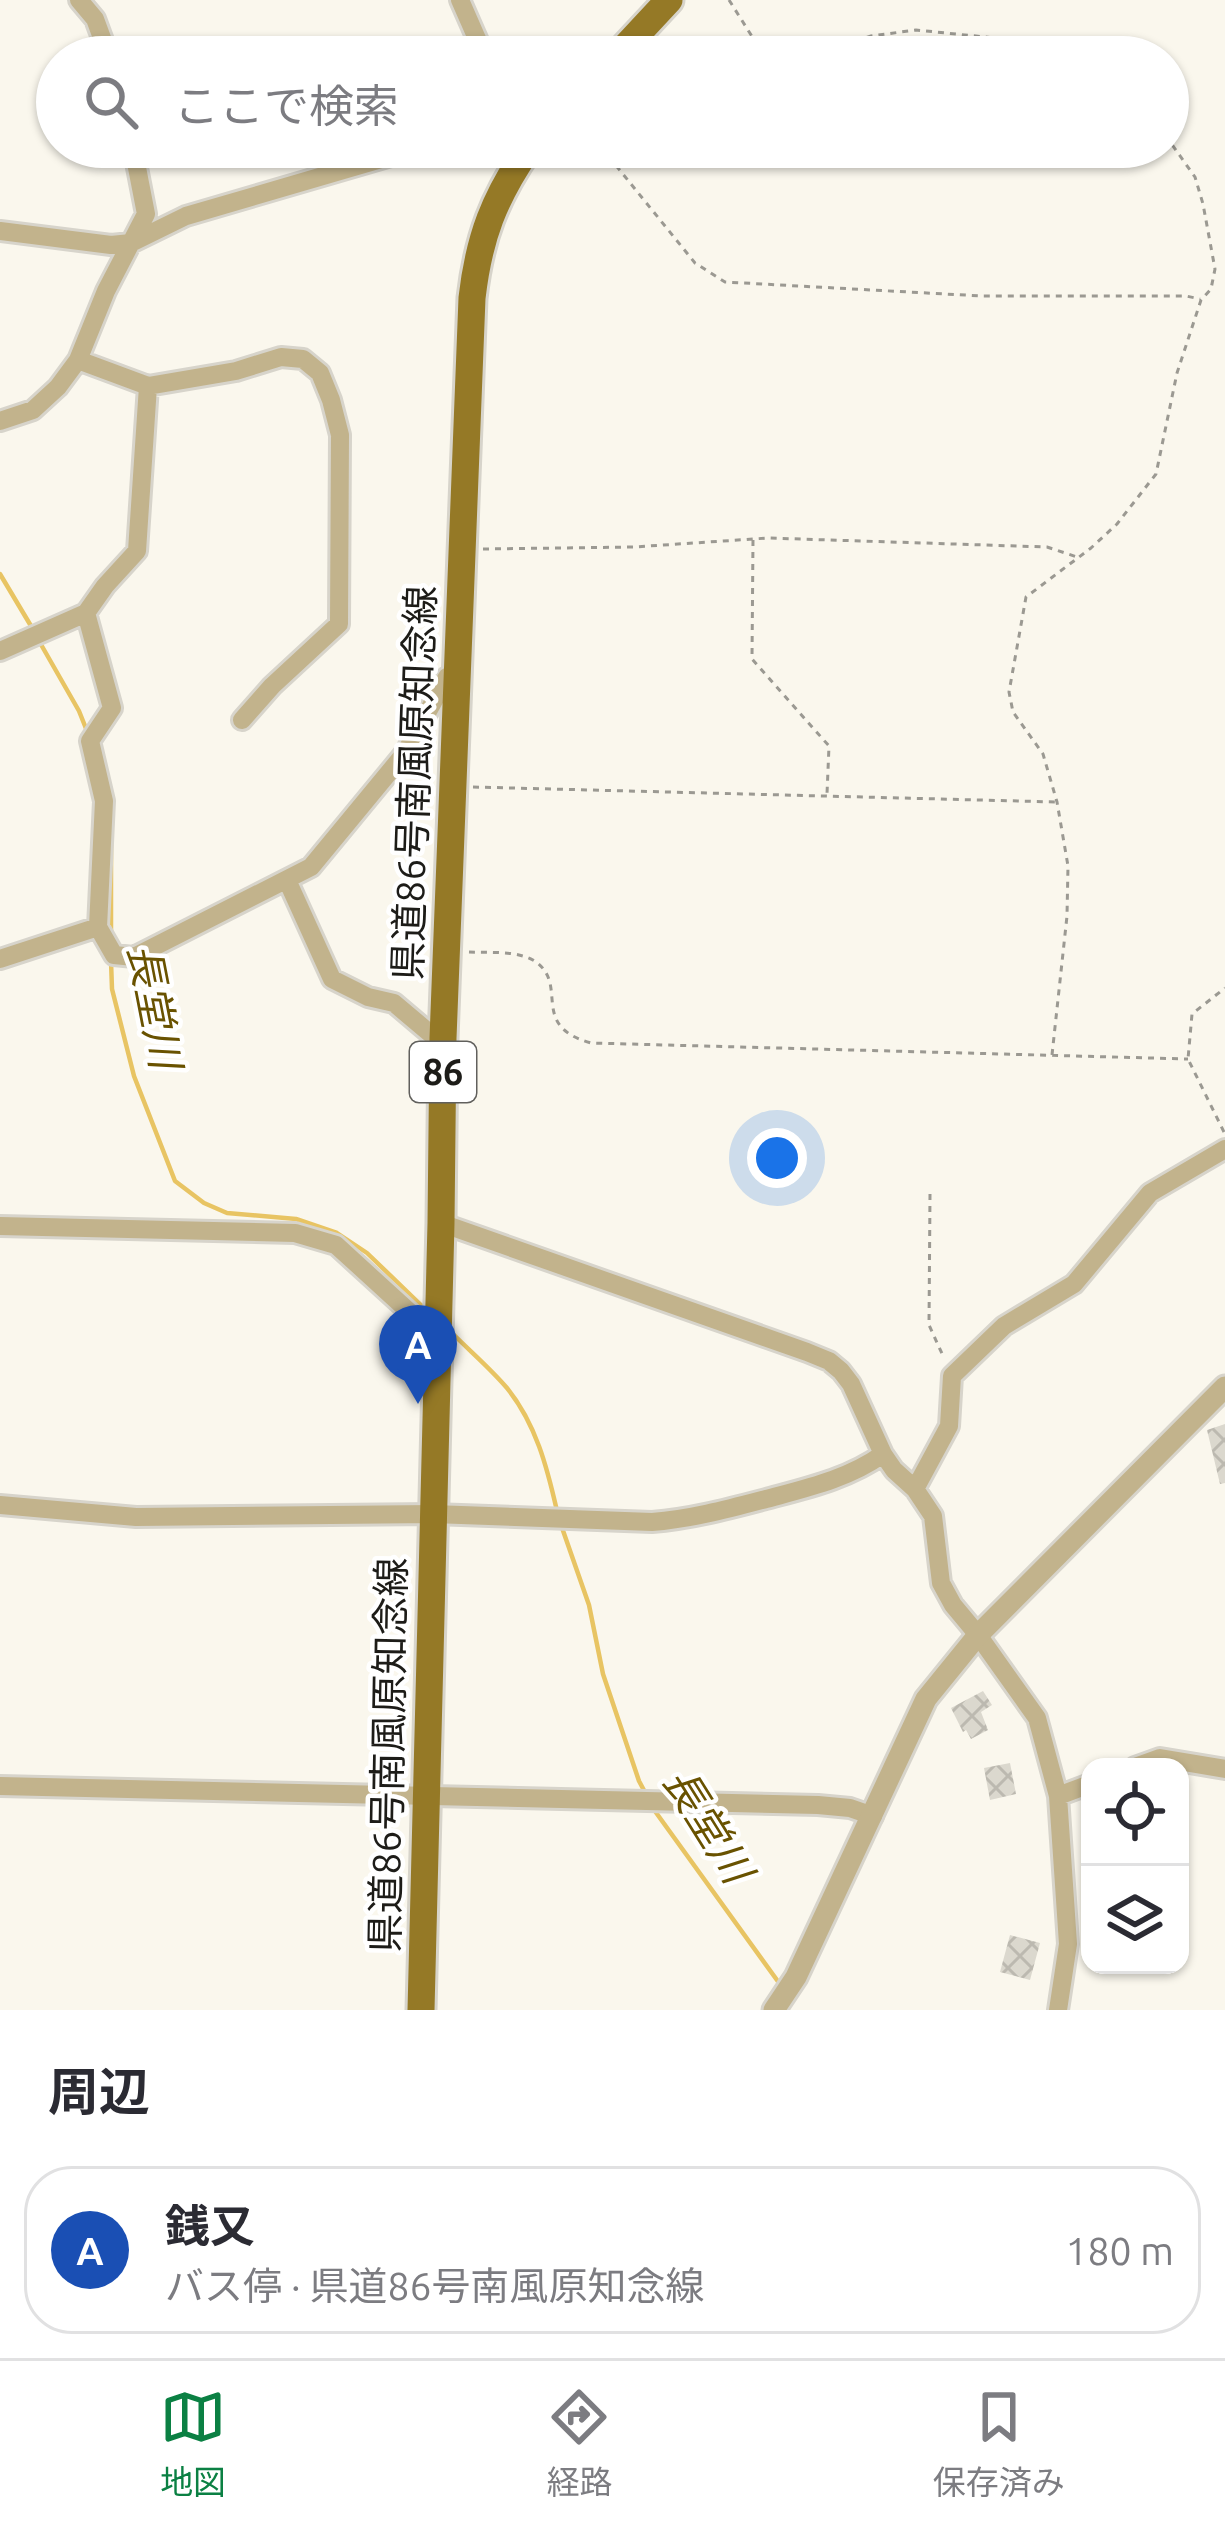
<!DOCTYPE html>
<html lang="ja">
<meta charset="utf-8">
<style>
:root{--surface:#fff;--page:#f2f2f3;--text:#2b2b33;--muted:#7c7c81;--line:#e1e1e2;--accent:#0b8043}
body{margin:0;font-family:Ubuntu,"Noto Sans JP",sans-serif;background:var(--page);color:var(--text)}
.controls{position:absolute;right:36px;bottom:36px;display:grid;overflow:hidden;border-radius:24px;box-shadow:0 3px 9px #0004}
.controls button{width:108px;height:108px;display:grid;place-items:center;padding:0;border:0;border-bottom:3px solid var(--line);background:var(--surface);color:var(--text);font:60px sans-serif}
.you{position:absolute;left:777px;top:1158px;width:42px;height:42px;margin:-30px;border:9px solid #fff;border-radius:50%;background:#1a73e8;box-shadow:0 0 0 18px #1a73e833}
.badge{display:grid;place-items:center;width:78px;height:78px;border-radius:50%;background:var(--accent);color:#fff;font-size:39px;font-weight:700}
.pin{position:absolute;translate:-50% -99px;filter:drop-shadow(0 3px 6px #0008)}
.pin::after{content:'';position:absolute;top:63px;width:42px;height:36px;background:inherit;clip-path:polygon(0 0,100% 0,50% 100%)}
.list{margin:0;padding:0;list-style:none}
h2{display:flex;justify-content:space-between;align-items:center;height:156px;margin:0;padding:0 48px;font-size:51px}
h2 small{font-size:39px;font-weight:400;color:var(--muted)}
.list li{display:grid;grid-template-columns:78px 1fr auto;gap:36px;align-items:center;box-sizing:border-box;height:168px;margin:0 24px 24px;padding:0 24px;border:3px solid var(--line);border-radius:48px}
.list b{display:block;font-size:45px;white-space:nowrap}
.list p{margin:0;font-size:39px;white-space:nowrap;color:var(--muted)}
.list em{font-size:39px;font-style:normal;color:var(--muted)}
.icon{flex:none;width:66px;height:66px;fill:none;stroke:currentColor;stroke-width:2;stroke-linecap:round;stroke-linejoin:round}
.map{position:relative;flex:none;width:1225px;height:2010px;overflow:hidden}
.search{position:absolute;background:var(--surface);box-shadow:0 3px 9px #0004;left:36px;right:36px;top:36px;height:132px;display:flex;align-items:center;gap:30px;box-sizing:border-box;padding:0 42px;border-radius:66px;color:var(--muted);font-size:45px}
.sheet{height:348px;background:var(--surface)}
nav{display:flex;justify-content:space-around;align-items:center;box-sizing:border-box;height:168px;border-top:3px solid var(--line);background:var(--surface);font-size:33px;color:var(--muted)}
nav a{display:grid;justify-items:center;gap:6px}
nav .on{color:var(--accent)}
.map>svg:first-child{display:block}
</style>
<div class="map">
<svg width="1225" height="2010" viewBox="0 0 1225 2010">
<defs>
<pattern id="building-cross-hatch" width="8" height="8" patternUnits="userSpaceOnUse" patternTransform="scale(3)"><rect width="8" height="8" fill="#dbd8ce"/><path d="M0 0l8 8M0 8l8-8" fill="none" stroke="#bcb9b0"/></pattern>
</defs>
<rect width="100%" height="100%" fill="#faf7ed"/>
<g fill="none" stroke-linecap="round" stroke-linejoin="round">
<!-- stream -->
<path stroke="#e8c463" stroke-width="4.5" d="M0,574L34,631
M39,641L79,711L87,731
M111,841V932
M111,961L112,989L134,1076L175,1181L204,1203L227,1213L296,1219L337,1233L367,1253L423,1307
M453,1334C471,1352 491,1369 507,1388C536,1424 547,1467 557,1511
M560,1522L589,1605L603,1674L639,1781L647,1796
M652,1807L782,1987"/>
</g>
<!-- building -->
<path fill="url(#building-cross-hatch)" d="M1225,1424V1483L1220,1484L1207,1430Z
M983,1691L992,1705L981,1712L988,1730L971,1739L966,1730L963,1732L951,1708Z
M1010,1763L1016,1794L990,1800L984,1768Z
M1010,1935L1040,1943L1030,1980L1000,1972Z"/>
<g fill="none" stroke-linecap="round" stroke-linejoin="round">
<defs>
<path id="minor" d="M79,0L95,19L109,57
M460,0L485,57
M0,231L111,245L131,243L186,216L422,147
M148,386L236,371L281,357L303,359L320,373L331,400L340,435L339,624L272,686L242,720
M0,421L33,410L58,387L78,360L106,291L146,214L133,147
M86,613L112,708L90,741L104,801L98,927L114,955L134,957L311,867L405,753L447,677L458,673
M0,651L86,613L105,586L137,551L148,386L78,360
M287,880L332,979L368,997L394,1003L433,1036L443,1038
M0,959L98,927
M441,1223L807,1352L829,1361L841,1371L851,1384L883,1454L894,1470L915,1489L933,1516L941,1583L953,1605L978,1635L1037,1718L1058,1796L1068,1944L1058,2010
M0,1226L295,1233L336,1245L416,1318L438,1333
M915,1489L949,1426L952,1376L1004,1326L1074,1284L1150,1193L1225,1149
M0,1505L136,1517L433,1514L652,1522C691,1519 728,1509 766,1499C807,1488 848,1479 883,1454
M1135,1767L1160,1758L1225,1769
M0,1786L818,1805L850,1808L873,1816
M1058,1796L1090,1784"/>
<path id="tertiary" d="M774,2010L796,1977L926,1699L978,1635L1225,1387"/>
<path id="primary" d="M616,57L669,0
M421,2010L441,1223L443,1038L472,298C479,237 494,198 529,147"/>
</defs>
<!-- minor casing -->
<use href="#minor" stroke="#d7d4cb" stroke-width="24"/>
<!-- tertiary casing -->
<use href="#tertiary" stroke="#d7d4cb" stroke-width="27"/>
<!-- primary casing -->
<use href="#primary" stroke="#d7d4cb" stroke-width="33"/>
<!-- path -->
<path stroke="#9b9992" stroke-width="3" stroke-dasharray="6 6" stroke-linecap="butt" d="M729,0L765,57
M810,57L871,36L916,30L1025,41L1095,42L1109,57
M601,147L695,263L725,282L982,296H1186L1200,299
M753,540L752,659L829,746L827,794
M483,549L634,547L768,538L1047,547L1077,557
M473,787L1057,802
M469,952C489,953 519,950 536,962C569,986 529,1026 591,1043L1188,1059
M1052,1055L1067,916L1068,866L1057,802L1043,754L1013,712L1009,692L1026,597L1091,548L1117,524L1156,474L1177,373L1201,300L1211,289L1215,269L1203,204L1195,177L1168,139
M1224,1132L1188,1059L1192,1014L1225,988
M930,1194L929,1325L944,1358"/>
<!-- minor -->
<use href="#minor" stroke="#c2b38c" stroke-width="18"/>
<!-- tertiary -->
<use href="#tertiary" stroke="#c2b38c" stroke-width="21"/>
<!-- primary -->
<use href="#primary" stroke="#957926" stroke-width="27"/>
</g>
<g text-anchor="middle" stroke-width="9" stroke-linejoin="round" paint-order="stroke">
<!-- shield labels -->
<rect fill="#fff" stroke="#61605d" stroke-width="3" x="410" y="1042" width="66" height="60" rx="9"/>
<g font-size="36" font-weight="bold" fill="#1d1c18">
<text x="443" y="1085">86</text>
</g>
<!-- street labels -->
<g font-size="39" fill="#1d1c18" stroke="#fff">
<text transform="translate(414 783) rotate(-88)" y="14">県道86号南風原知念線</text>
<text transform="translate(388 1755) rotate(-89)" y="14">県道86号南風原知念線</text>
</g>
<!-- water labels -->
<g font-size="42" font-style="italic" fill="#695200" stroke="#fff">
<text transform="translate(155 1006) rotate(79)" y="15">長堂川</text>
<text transform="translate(708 1825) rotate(58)" y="15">長堂川</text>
</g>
</g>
</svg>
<div class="controls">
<button><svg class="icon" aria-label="locate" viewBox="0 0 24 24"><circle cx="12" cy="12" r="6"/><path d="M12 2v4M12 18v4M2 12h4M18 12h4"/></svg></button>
<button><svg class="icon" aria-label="layers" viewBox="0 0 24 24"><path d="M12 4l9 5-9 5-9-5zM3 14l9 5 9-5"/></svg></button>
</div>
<div class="you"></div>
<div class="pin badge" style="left:418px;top:1404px;background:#1a4fb4">A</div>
<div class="search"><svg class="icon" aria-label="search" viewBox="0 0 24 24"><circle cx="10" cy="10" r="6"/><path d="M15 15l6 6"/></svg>ここで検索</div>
</div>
<section class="sheet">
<h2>周辺<small></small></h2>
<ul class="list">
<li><span class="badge" style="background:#1a4fb4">A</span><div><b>銭又</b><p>バス停 · 県道86号南風原知念線</p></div><em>180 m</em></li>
</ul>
</section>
<nav>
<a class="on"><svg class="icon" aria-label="map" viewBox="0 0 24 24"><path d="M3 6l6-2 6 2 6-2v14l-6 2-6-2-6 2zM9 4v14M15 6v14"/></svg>地図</a>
<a><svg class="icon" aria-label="directions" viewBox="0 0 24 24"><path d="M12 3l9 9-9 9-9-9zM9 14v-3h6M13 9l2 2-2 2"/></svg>経路</a>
<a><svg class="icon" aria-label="saved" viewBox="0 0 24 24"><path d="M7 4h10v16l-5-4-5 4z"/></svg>保存済み</a>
</nav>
